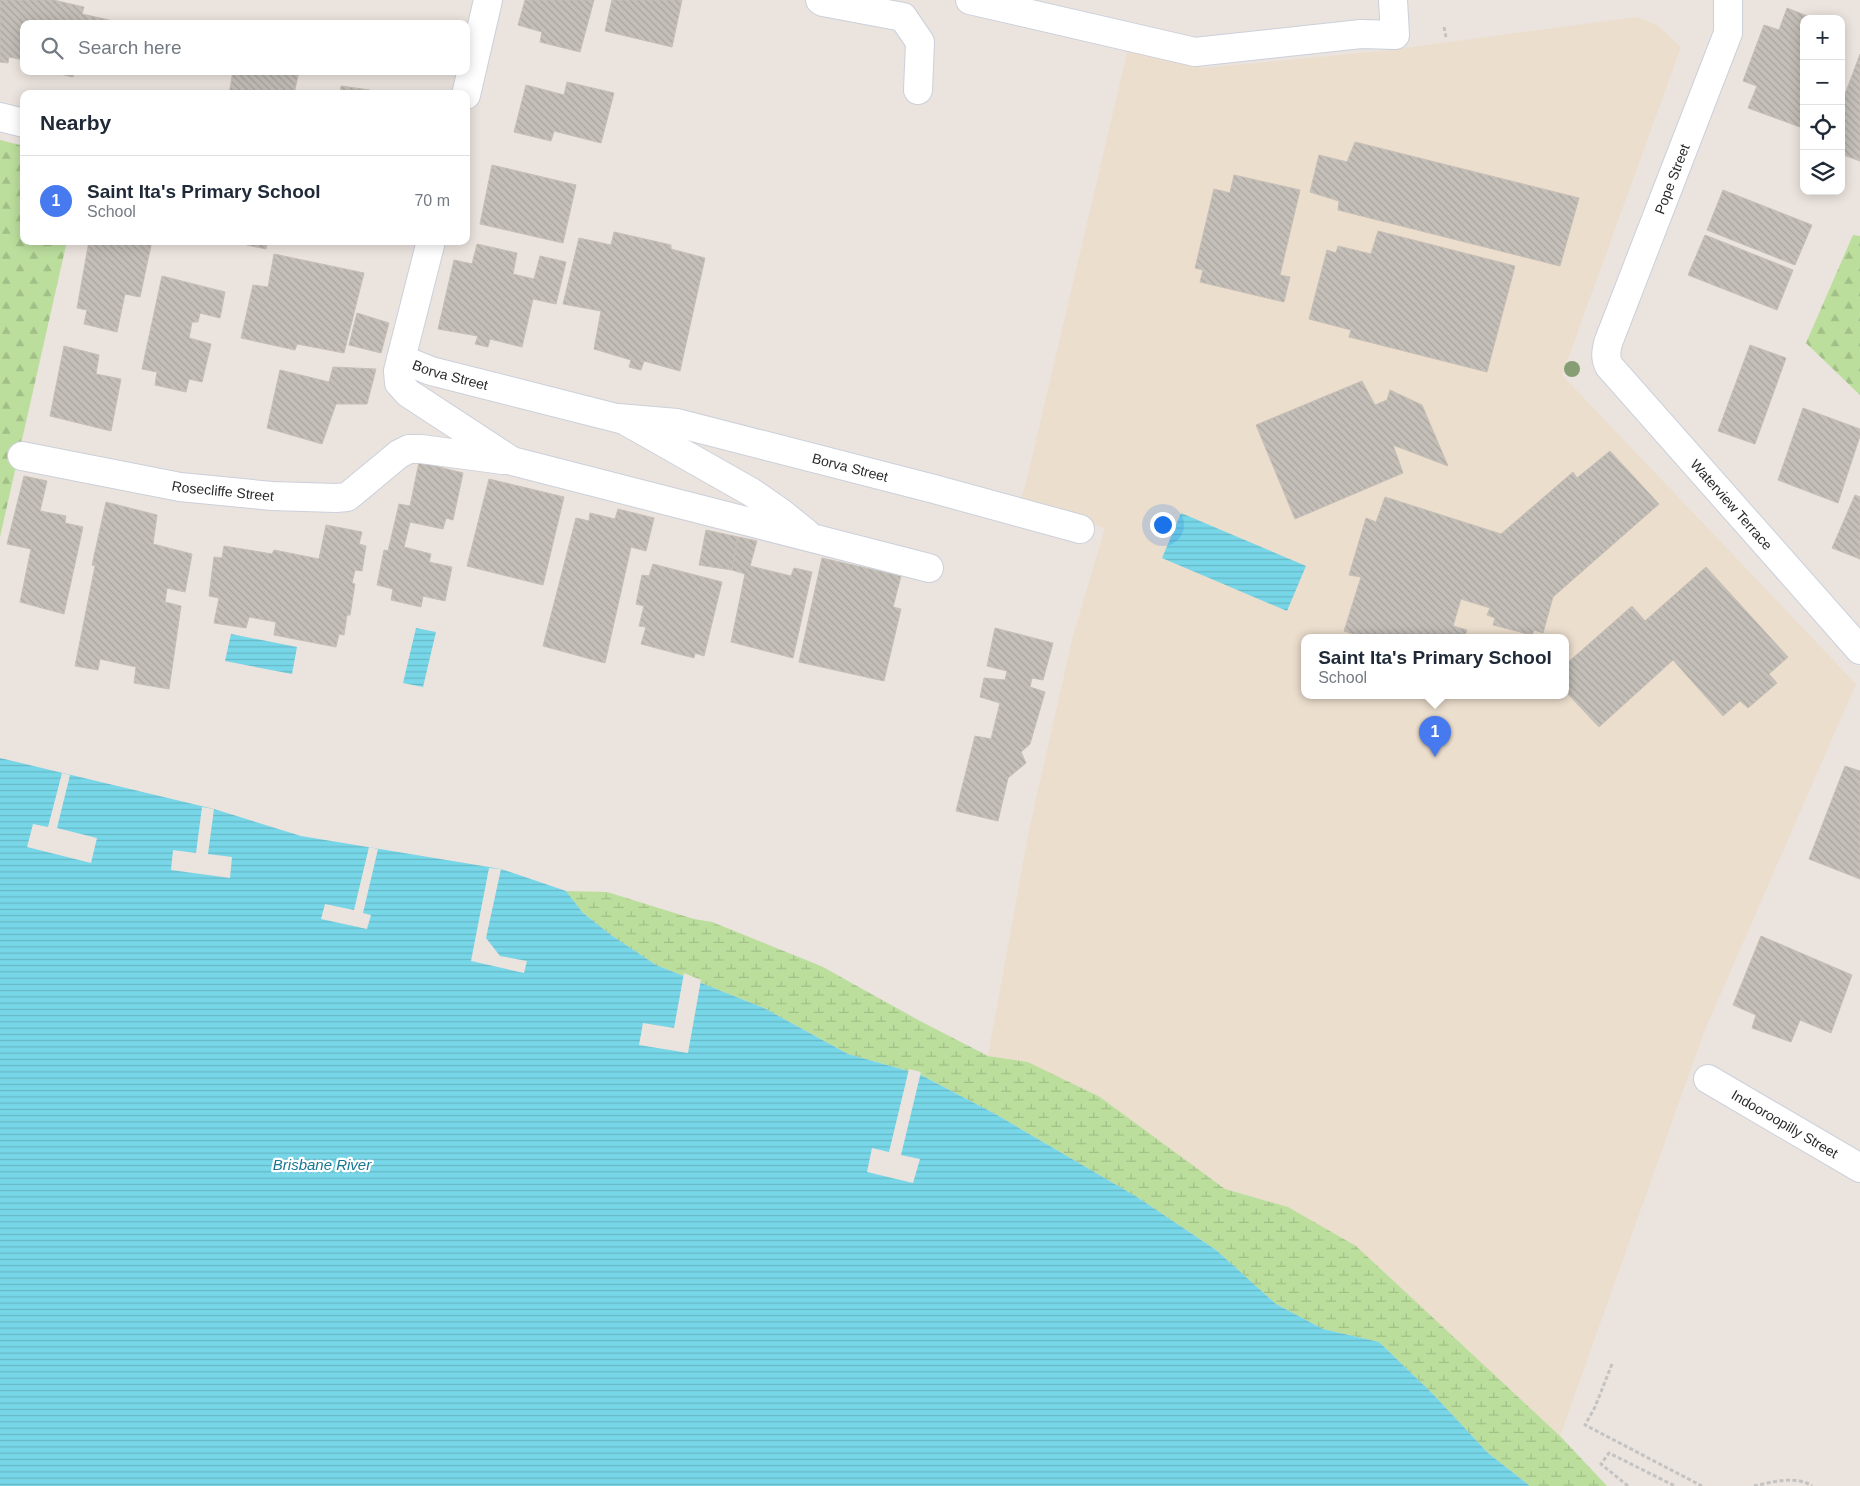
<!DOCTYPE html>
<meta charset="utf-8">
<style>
:root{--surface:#fff;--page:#f2f2f3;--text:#1f2937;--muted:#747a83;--line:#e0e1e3;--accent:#477aee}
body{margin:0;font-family:Helvetica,sans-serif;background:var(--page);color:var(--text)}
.controls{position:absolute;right:15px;top:15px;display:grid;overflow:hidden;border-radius:10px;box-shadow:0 2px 12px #0003}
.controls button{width:45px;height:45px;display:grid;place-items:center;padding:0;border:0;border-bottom:1px solid var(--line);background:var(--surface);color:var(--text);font:25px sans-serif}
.you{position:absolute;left:1162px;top:524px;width:18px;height:18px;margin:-12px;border:4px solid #fff;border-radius:50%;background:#1a73e8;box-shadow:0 0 0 8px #1a73e833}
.badge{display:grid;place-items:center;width:32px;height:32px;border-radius:50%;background:var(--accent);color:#fff;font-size:16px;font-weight:700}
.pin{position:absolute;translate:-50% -41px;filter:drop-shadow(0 1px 2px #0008)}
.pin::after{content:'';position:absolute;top:26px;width:18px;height:15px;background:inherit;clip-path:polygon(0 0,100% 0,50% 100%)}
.popup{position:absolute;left:1301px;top:634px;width:268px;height:65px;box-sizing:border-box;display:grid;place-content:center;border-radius:10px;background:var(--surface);filter:drop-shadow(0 1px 4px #0005);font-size:16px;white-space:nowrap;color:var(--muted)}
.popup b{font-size:19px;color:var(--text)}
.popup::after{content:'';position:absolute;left:50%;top:100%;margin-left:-10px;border:10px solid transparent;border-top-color:var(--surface)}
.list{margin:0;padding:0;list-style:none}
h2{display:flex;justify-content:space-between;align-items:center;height:65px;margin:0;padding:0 20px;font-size:21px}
h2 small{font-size:16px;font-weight:400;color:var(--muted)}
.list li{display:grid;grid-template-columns:32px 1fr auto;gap:15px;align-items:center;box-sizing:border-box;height:90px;padding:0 20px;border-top:1px solid var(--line)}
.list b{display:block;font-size:19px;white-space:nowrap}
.list p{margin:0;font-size:16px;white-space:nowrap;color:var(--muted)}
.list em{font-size:16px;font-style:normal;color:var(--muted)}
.icon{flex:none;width:28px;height:28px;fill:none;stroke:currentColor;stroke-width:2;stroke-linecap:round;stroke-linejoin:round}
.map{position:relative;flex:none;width:1860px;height:1486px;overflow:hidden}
.search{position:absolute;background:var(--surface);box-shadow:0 2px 12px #0003;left:20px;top:20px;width:450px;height:55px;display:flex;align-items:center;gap:12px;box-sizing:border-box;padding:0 18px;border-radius:10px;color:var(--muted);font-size:19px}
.panel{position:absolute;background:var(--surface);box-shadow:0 2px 12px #0003;left:20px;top:90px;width:450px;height:155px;border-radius:10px}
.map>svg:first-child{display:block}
</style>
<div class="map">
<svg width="1860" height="1486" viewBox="0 0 1860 1486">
<defs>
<pattern id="forest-firs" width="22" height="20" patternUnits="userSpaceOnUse" patternTransform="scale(1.25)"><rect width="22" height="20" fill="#bbde9d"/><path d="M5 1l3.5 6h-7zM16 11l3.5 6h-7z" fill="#a1bf87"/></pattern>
<pattern id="wetland-marsh" width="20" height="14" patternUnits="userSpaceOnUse" patternTransform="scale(1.25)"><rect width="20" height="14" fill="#bbde9d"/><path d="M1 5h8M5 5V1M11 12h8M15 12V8" fill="none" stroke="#a1bf87"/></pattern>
<pattern id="water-rules" width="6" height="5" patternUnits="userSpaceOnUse" patternTransform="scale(1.25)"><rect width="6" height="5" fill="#77d6e7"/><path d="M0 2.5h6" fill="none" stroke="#67b8c6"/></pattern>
<pattern id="building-back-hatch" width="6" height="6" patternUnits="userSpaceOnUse" patternTransform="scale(1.25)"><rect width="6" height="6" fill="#c4bfb8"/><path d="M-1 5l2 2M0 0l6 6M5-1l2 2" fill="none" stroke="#a9a49e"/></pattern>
</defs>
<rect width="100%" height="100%" fill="#ebe3dd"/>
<!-- education -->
<path fill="#ecdecd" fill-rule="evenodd" d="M1637,17L1657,25L1681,47L1562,375L1856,684L1704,1032L1560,1436L1356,1246L1288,1207L1225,1189L1100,1097L1028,1062L988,1056L1029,830L1073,636L1105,528L1019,504L1026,483L1128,49L1203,68L1382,51ZM1305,638H1565V696H1305Z"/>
<!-- forest -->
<path fill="url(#forest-firs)" d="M0,140L24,146V241H67L0,537Z
M1853,235L1860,236V395L1806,343Z"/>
<!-- wetland -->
<path fill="url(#wetland-marsh)" d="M566,891L607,892L694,919L712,922L821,966L920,1021L988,1056L1028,1062L1100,1097L1225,1189L1288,1207L1356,1246L1560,1436L1607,1486H1530L1488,1453L1432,1393L1379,1342L1323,1329L1276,1304L1216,1250L1137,1197L997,1115L919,1074L848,1054L764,1008L656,965L611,935L583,913Z"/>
<!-- water -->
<path fill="url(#water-rules)" d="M1181,513L1306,566L1287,611L1162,558Z
M416,628L436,632L423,687L403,683Z
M231,634L297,647L292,674L225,661Z
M0,758L214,809L301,836L501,869L566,891L583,913L611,935L656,965L764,1008L848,1054L919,1074L997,1115L1137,1197L1216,1250L1276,1304L1323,1329L1379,1342L1432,1393L1488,1453L1530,1486H0Z"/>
<!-- pier -->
<path fill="#ebe3dd" d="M62,773L70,775L57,828L97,838L91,863L27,847L33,824L48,827Z
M202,807L214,809L208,854L232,857L230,878L171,870L173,850L196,853Z
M369,847L378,849L363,913L371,915L367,929L321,919L325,904L354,910Z
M489,868L501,869L486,938L500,956L527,961L524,973L471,961Z
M684,973L701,980L688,1053L639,1045L643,1023L674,1028Z
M909,1069L921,1072L901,1155L920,1159L913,1183L867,1172L872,1148L889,1152Z"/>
<!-- building -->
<path fill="url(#building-back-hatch)" stroke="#c6bfb7" d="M0,0H53L84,7L82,14L109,20L108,24H24V60L9,57L8,63L0,62Z
M525,0H594L580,52L540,42L542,32L518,25Z
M612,0H682L672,47L605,31Z
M1787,8L1815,19H1804V116L1800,127L1748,108L1757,86L1743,81L1764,25L1779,30Z
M1860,54V161L1841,154V105Z
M49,71H74L73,77Z
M233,71H299L294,94H229Z
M567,82L614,93L601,143L554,131L551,141L514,132L526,85L564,95Z
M341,86L370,90L369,94H340Z
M1355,142L1579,198L1560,266L1338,210L1339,201L1310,192L1319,155L1347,162Z
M492,165L576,185L563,243L480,224Z
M1234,175L1300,190L1280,275L1290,277L1284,302L1200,282L1203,270L1195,268L1214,189L1230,193Z
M1723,190L1812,225L1795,265L1707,230Z
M1378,231L1515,266L1487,372L1349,337L1351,330L1309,319L1327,250L1336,253L1338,246L1371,254Z
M614,232L671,245V249L705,258L680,371L644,361L641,370L629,367L631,360L594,349L601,311L563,304L579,238L611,245Z
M1705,235L1793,270L1777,310L1688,275Z
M89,241H152L140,297L125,294L117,332L84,324L87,310L77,308Z
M248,241H267L266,249L247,245Z
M477,244L517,253L513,274L534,279L540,256L566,262L556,304L533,299L522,347L490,339L488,347L475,344L478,336L438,329L454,260L472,264Z
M274,254L364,273L344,353L297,344L295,350L241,338L253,285L268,287Z
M162,276L225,292L220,318L200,313L198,322H192L189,338L211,344L202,382L189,379L186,392L155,385L157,372L142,369Z
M357,313L389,323L381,353L349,345Z
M1750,345L1786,358L1755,444L1718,431Z
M64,346L99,355L96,374L121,379L111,431L50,416Z
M333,367L376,369L367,404H336L322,444L267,428L280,370L329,382Z
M1362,381L1375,405L1387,400L1390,390L1422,405L1448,466L1393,445L1403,473L1295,519L1256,425Z
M1803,408L1860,429V436L1838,503L1778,480Z
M1610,451L1659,504L1553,597L1543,633L1534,630L1532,635L1493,625L1495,618L1487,615L1490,608L1461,599L1453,626L1467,630L1464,638H1366L1344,631L1361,577L1349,575L1366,518L1376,522L1385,497L1501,534L1573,472L1577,478Z
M419,462L463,473L453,520L446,518L443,529L410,522L404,547L431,554L429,562L452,567L445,601L423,596L421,607L391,600L393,589L377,585L384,550L388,551L399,504L410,506Z
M24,476L47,481L40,511L66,516L65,523L83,527L64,614L20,602L31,549L7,544Z
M489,479L564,497L543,585L467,566Z
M1855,495L1860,497V559L1832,548Z
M106,502L157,515L153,544L192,554L185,592L167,588L165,602L181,606L169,689L134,683L136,667L100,659L98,670L75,666L95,566L92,565Z
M618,509L654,518L646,551L631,547L605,663L543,646L576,518L589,521L590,513L615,519Z
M326,525L362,532L359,544L366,546L362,571L355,570L352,583L355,584L350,615H347L344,635L339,634L336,647L274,635L276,622L249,617L246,628L214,623L219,598L209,596L214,557L222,558L224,546L272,554L274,550L319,559Z
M706,530L738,537L732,570L699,565Z
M738,537L757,541L750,566L791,576L794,568L812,572L793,658L731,642L745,574L732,570Z
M822,558L901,576L893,607L901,609L884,681L799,662Z
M653,564L722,582L704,656L695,653L694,658L641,644L646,627L639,626L644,606L636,604L642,575L649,576Z
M1706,567L1788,657L1769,674L1777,683L1748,708L1740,701L1723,716L1673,660L1599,727L1565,691V665L1632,606L1645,621Z
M995,628L1053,643L1043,680L1032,678L1030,687L1045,692L1030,744L1021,752L1026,763L1008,778L998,821L956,811L975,736L991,739L1000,703L980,697L984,678L1005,680L1007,671L987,666Z
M1845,766L1860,771V879L1809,859Z
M1761,936L1852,975L1831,1033L1800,1020L1791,1042L1752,1028L1756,1015L1733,1005Z"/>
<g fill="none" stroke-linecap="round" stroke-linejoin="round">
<defs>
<g id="minor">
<path d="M820,0L823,2L903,17L920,42L918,90"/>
<path d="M970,0L1195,52L1361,34L1395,35L1393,0"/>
<path id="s1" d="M1728,0V33L1608,343C1606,352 1605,358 1609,366L1860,650"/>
<path d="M466,95L488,0"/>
<path d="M0,117L24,123"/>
<path d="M431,241L398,371L399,383L408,393L512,461L929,568"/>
<path id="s2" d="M401,359L431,371L624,420L751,492L780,512L806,533"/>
<path id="s3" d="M618,418L677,423L934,489L1080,529"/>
<path id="s4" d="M22,456L180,487L272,496L336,498L347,497L352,493L399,454L409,449H421L503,460"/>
<path id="s5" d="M1708,1079L1860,1168"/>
</g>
</defs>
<!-- minor casing -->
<use href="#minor" stroke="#cbd0db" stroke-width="30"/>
<!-- path -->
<path stroke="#c3c3c3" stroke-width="3" stroke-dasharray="4 2.5" stroke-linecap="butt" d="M1444,27L1446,37
M1612,1364L1595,1407L1585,1425L1702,1486
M1628,1486L1601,1464L1609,1453L1675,1486
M1754,1486C1772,1482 1796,1475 1812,1486"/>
<!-- minor -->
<use href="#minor" stroke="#fff" stroke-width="28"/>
</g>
<!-- trees -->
<circle fill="#879d74" cx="1572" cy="369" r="8"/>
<g text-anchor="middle" stroke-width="4.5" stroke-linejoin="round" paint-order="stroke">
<!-- street labels -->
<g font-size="14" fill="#2a2a2a" stroke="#fff">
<text transform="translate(1672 179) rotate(-69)" y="5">Pope Street</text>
<text dy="5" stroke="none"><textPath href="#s2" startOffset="52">Borva Street</textPath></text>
<text dy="5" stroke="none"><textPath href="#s3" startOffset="238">Borva Street</textPath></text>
<text dy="5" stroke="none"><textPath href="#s4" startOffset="204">Rosecliffe Street</textPath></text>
<text dy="5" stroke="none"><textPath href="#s1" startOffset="574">Waterview Terrace</textPath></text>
<text dy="5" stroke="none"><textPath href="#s5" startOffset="89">Indooroopilly Street</textPath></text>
</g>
<!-- water labels -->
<g font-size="15" font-style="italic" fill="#167692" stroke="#fff">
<text x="322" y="1170">Brisbane River</text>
</g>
</g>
</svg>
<div class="controls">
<button>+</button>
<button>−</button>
<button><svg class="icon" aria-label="locate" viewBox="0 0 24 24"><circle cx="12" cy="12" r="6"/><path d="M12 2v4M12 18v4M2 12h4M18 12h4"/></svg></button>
<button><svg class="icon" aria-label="layers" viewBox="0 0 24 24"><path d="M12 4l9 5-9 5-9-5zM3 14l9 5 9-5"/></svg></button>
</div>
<div class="you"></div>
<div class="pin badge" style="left:1435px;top:757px">1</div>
<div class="popup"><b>Saint Ita's Primary School</b>School</div>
<div class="search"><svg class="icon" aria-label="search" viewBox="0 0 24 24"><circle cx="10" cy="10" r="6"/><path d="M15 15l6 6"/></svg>Search here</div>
<section class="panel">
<h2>Nearby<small></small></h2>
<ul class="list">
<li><span class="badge">1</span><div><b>Saint Ita's Primary School</b><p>School</p></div><em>70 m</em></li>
</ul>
</section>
</div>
